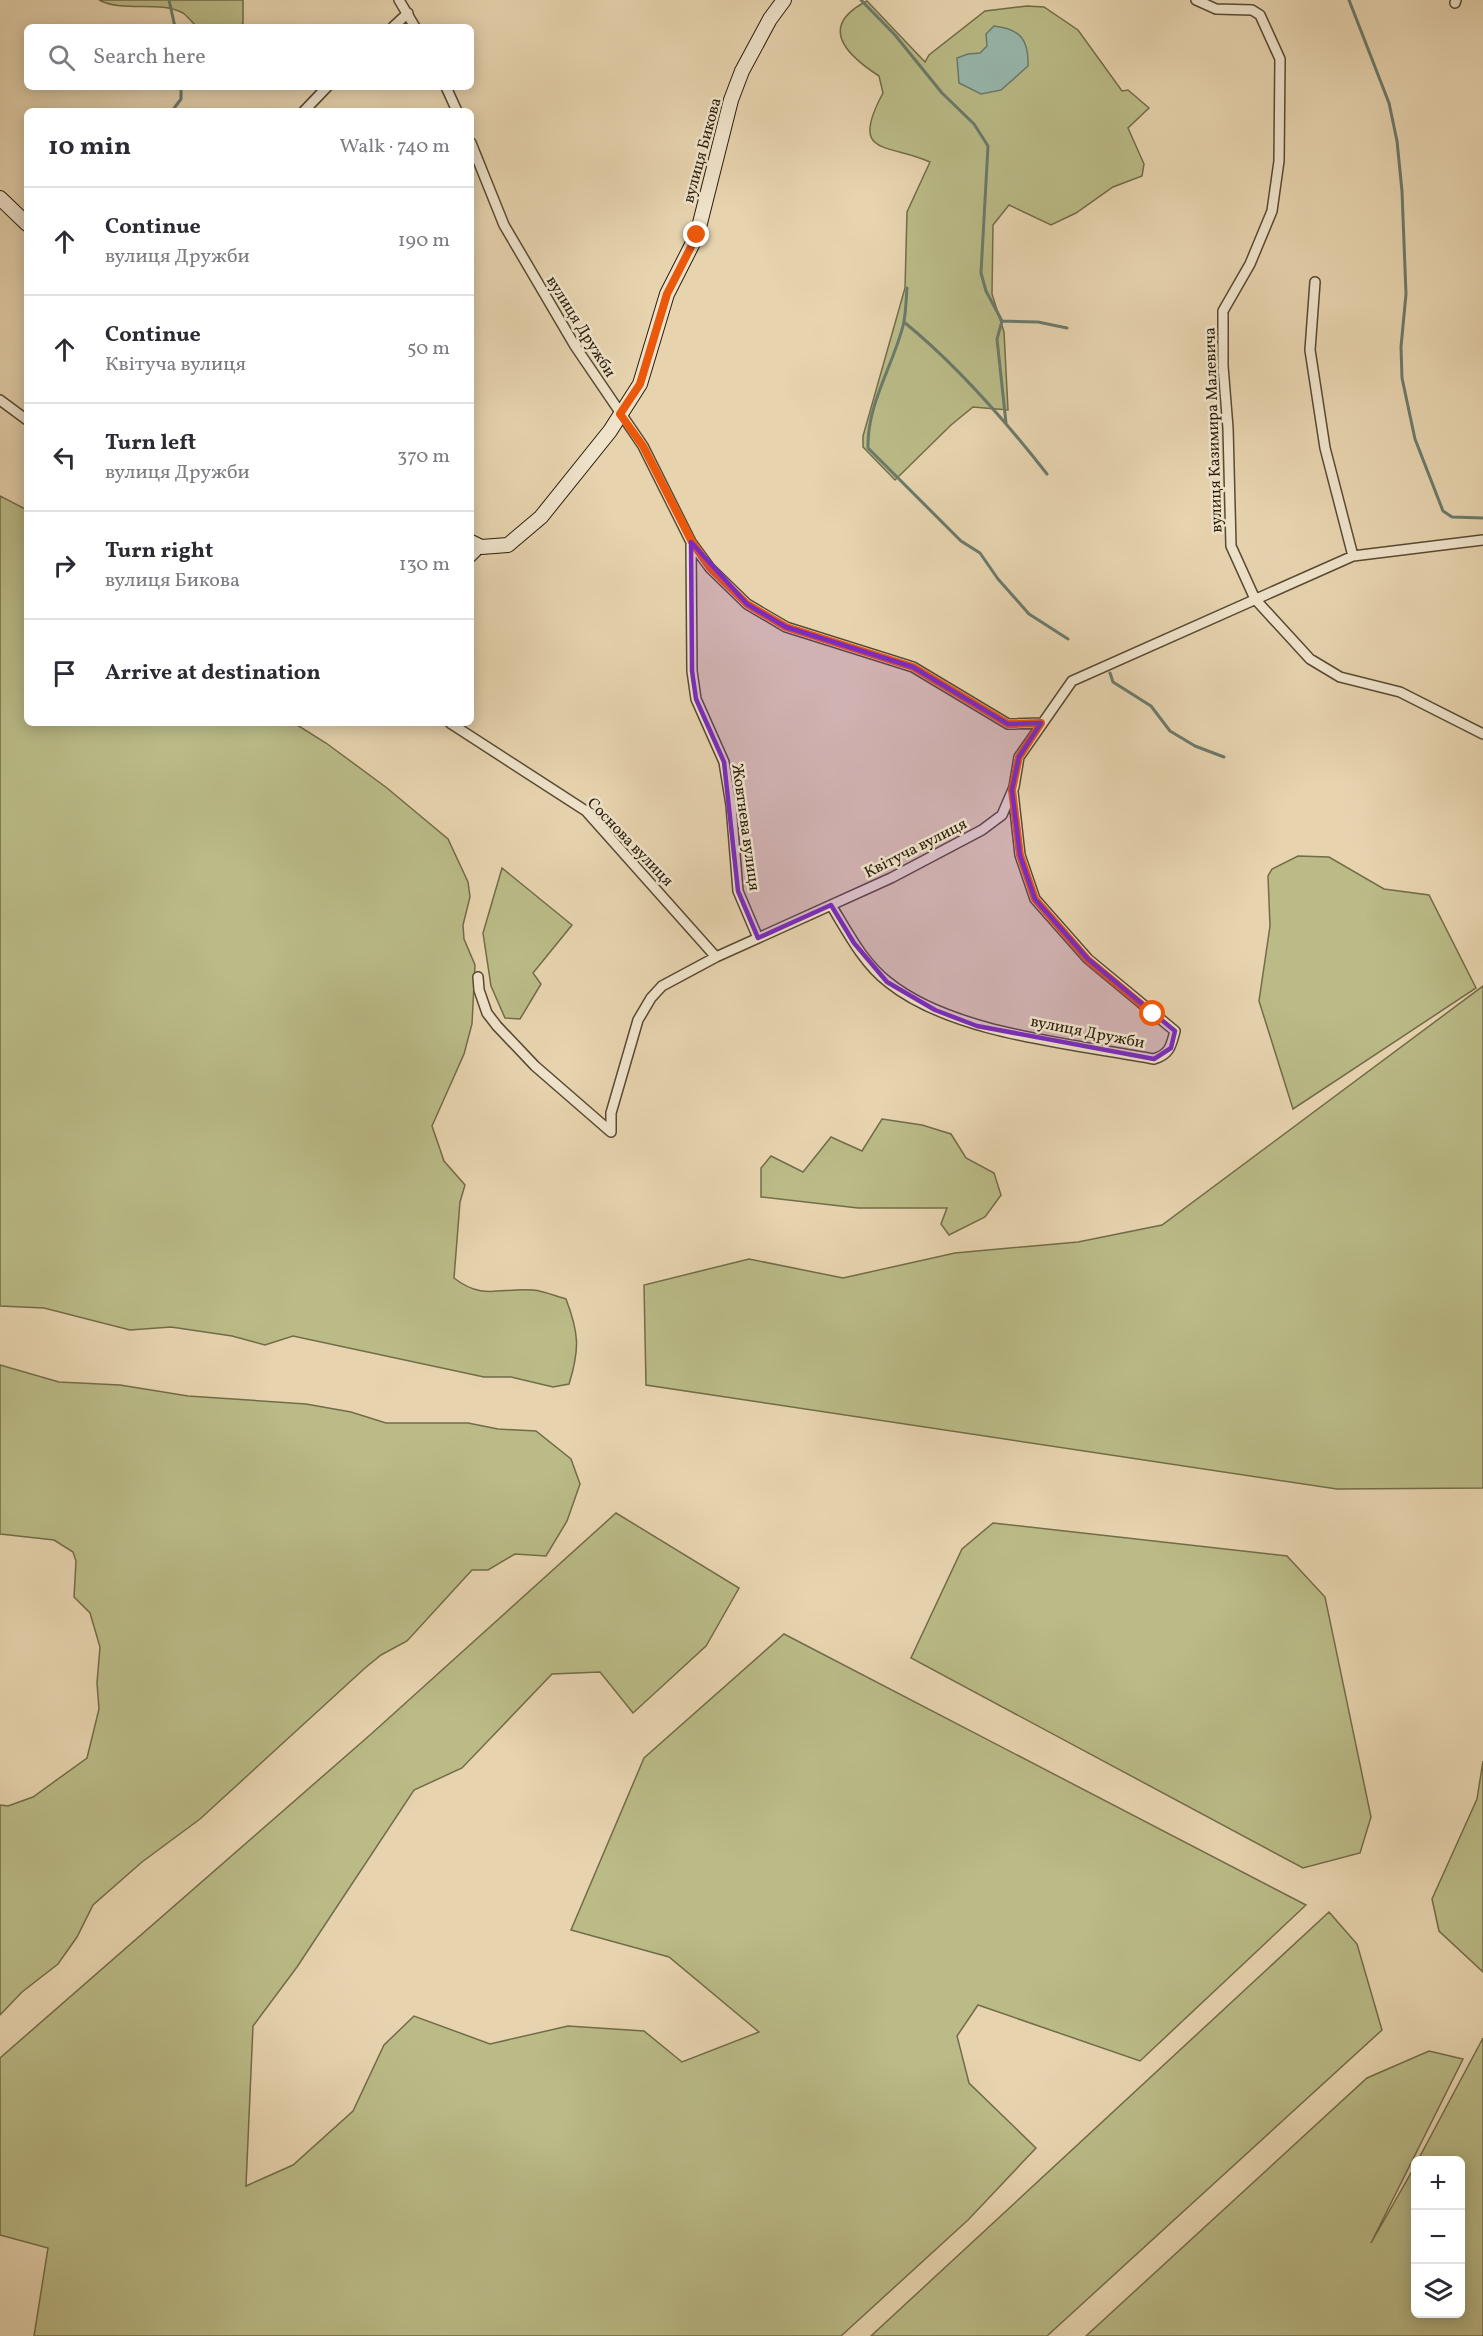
<!DOCTYPE html>
<meta charset="utf-8">
<style>
:root{--surface:#fff;--page:#f2f2f3;--text:#2b2b33;--muted:#7c7c81;--line:#e1e1e2}
body{margin:0;font-family:Vollkorn,serif;background:var(--page);color:var(--text)}
.controls{position:absolute;right:18px;bottom:18px;display:grid;overflow:hidden;border-radius:9px;box-shadow:0 3px 15px #0003}
.controls button{width:54px;height:54px;display:grid;place-items:center;padding:0;border:0;border-bottom:2px solid var(--line);background:var(--surface);color:var(--text);font:30px sans-serif}
.stop{position:absolute;width:18px;height:18px;margin:-14px;border:4px solid #ea580c;border-radius:50%;background:#fff}
.stop.end{background:#ea580c;border-color:#fff;box-shadow:0 2px 6px #0008}
.list{margin:0;padding:0;list-style:none}
h2{display:flex;justify-content:space-between;align-items:center;height:78px;margin:0;padding:0 24px;font-size:26px}
h2 small{font-size:20px;font-weight:400;color:var(--muted)}
.list li{display:grid;grid-template-columns:39px 1fr auto;gap:18px;align-items:center;box-sizing:border-box;height:108px;padding:0 24px;border-top:2px solid var(--line)}
.list b{display:block;font-size:22px;white-space:nowrap}
.list p{margin:0;font-size:20px;white-space:nowrap;color:var(--muted)}
.list em{font-size:20px;font-style:normal;color:var(--muted)}
.icon{flex:none;width:33px;height:33px;fill:none;stroke:currentColor;stroke-width:2;stroke-linecap:round;stroke-linejoin:round}
.map{position:relative;flex:none;width:1483px;height:2336px;overflow:hidden}
.search{position:absolute;background:var(--surface);box-shadow:0 3px 15px #0003;left:24px;top:24px;width:450px;height:66px;display:flex;align-items:center;gap:15px;box-sizing:border-box;padding:0 21px;border-radius:9px;color:var(--muted);font-size:22px}
.panel{position:absolute;background:var(--surface);box-shadow:0 3px 15px #0003;left:24px;top:108px;width:450px;height:618px;border-radius:9px}
.map>svg:first-child{display:block}
</style>
<div class="map">
<svg width="1483" height="2336" viewBox="0 0 1483 2336">
<rect width="100%" height="100%" fill="#e7d4af"/>
<filter id="stains"><feTurbulence type="fractalNoise" baseFrequency=".00333" numOctaves="4"/><feColorMatrix values="0 0 0 0 .2 0 0 0 0 .09 0 0 0 0 .02 0 0 0 .5 -.17"/></filter>
<radialGradient id="worn" r=".72"><stop offset=".6" stop-color="#630" stop-opacity="0"/><stop offset="1" stop-color="#630" stop-opacity=".3"/></radialGradient>
<!-- green -->
<path fill="#babb87" stroke="#726c48" stroke-width="1.5" d="M99,0H243V23L240,27H197C193,23 188,17 183,13C158,0 125,13 99,0Z
M867,1L925,62L929,55L985,11L1027,6L1044,7L1078,30L1122,91L1128,90L1149,108L1128,128L1144,164L1142,176L1113,187L1076,213L1051,225L1009,205L993,225L992,294L1004,332L1008,410L973,407L951,425L895,480L863,447V436L905,288L907,212L930,162C886,143 849,156 883,93L879,76C845,54 818,26 867,1Z
M0,496L27,510V723H294L326,743L387,788L448,839L468,882L470,897L463,925L464,939L475,965L472,1024L464,1054L432,1126L444,1161L465,1185L460,1202L454,1278C483,1301 501,1287 533,1290C544,1291 555,1296 566,1299C579,1333 580,1349 569,1384L553,1387L511,1377H484L293,1336L265,1345L232,1336L171,1327L130,1330L44,1308L0,1306Z
M1298,856L1329,857L1384,889L1429,895L1476,988L1293,1109L1259,1001L1270,926L1268,876L1272,869Z
M502,868L572,925L533,973L541,984L520,1019L505,1018L491,986L483,933Z
M1483,986V1488L1337,1489L646,1385L644,1285L749,1259L843,1278L955,1253L1078,1242L1162,1225Z
M882,1119L922,1125L951,1134L966,1158L994,1173L1001,1195L985,1217L949,1235L941,1224L947,1208H858L761,1197V1168L771,1156L803,1172L831,1137L862,1151Z
M0,1365L59,1382L120,1385L188,1396L306,1404L351,1412L386,1423H468L498,1429L536,1431L571,1459L580,1484L567,1521L546,1556L515,1554L488,1570H472L407,1641L381,1655L365,1668L200,1819L142,1862L93,1905L77,1937L58,1964L22,1992L0,2015V1805L8,1806L33,1797L87,1758L99,1709L97,1683L100,1647L90,1613L74,1597L76,1561L73,1552L54,1540L0,1534Z
M616,1513L739,1588L706,1646L633,1713L600,1672L552,1674L462,1768L414,1790L297,1967L253,2026L246,2186L293,2165L353,2111L384,2045L414,2016L490,2044L568,2026L644,2031L682,2062L759,2032L669,1957L571,1930L644,1758L784,1634L1306,1905L1140,2061L978,2005L957,2036L969,2083L1036,2148L968,2220L841,2336H34L48,2248L0,2235V2058L370,1735Z
M993,1523L1287,1556L1325,1597L1371,1817L1360,1853L1303,1868L911,1658L962,1549Z
M1483,1761V1972L1439,1931L1432,1899L1477,1799Z
M1329,1912L1357,1944L1382,2030L1047,2336H871Z
M1483,2038V2336H1086L1367,2078L1429,2051L1463,2059L1371,2243L1415,2166L1416,2314H1460V2160H1418Z"/>
<!-- water -->
<path fill="#97b8ad" stroke="#6b7a6c" stroke-width="1.5" d="M994,26C1020,29 1029,39 1028,66L1001,90L981,94L959,83L957,58L968,54L980,53L987,46L986,34Z"/>
<g fill="none" stroke-linecap="round" stroke-linejoin="round">
<!-- stream -->
<path stroke="#6b7a6c" stroke-width="3" d="M169,0L175,27
M861,0L895,35L942,93L974,124L988,146L981,273L986,291L1002,321L1038,322L1067,328
M1349,0L1389,103L1397,141L1402,191L1406,294L1401,347L1402,378L1415,439L1443,511L1452,517L1483,518
M172,111L181,99V87
M907,288C906,300 906,314 903,326C892,368 867,404 868,448L961,541L980,553L998,579L1029,614L1068,639
M1002,321L997,339L1006,423
M904,322C958,366 1004,419 1047,474
M1110,673L1113,682L1151,706L1170,731L1195,746L1224,757"/>
<defs>
<path id="street" d="M399,0L415,27
M1196,0L1216,9L1252,10L1260,15L1280,59L1279,161L1272,211L1250,264L1223,311V366L1228,428L1231,546L1255,599L1310,659L1340,677L1400,692L1483,734
M1455,3L1456,0
M393,27L408,13
M446,87L457,111
M304,111L327,87
M471,143L504,225L575,346L643,446L691,542L710,568L747,604L786,627L913,667L1008,724L1041,723
M1315,282L1310,350L1325,448L1353,556
M0,400L27,420
M691,542L692,671L696,699L724,762L731,805L738,891L758,938
M471,557L481,547
M450,723L586,811L716,957
M831,905C847,931 863,963 888,982C952,1034 1074,1044 1154,1059C1170,1054 1171,1046 1175,1031L1088,959L1035,899L1020,855L1013,792
M478,977L479,990L487,1013L497,1026L535,1066L611,1132
M611,1132V1113L638,1020L651,998L662,986L716,957L891,878L982,830L1002,815L1014,787L1019,757L1072,681L1353,556L1483,540"/>
<path id="secondary" d="M0,198L27,224
M471,542L481,547L508,545L541,517L610,431L640,384L667,294L697,235L731,100L742,71L770,19L784,0"/>
</defs>
<!-- street casing -->
<use href="#street" stroke="#594a33" stroke-width="12"/>
<!-- secondary casing -->
<use href="#secondary" stroke="#2a1c0a" stroke-width="16"/>
<!-- street -->
<use href="#street" stroke="#efe3cb" stroke-width="9"/>
<!-- secondary -->
<use href="#secondary" stroke="#efe3cb" stroke-width="14"/>
</g>
<g fill="none" stroke-linecap="round" stroke-linejoin="round">
<!-- route -->
<path stroke="#ea580c" stroke-width="8" d="M697,235L667,294L640,384L620,414L643,446L692,542L710,568L747,604L786,627L913,667L1008,724L1041,723L1019,757L1012,790L1020,855L1035,899L1088,960L1153,1014"/>
</g>
<!-- marked area -->
<path fill="#7b2cbf" fill-opacity="0.2" stroke="#7b2cbf" stroke-width="4.5" stroke-linejoin="round" d="M691,542L747,604L786,627L913,667L1008,724L1041,723L1019,757L1012,790L1020,855L1035,899L1088,959L1175,1031L1171,1048L1154,1059L977,1026L935,1010L887,982L854,943L831,905L758,938L738,891L724,762L696,699L692,671Z"/>
<g text-anchor="middle" stroke-width="5" stroke-linejoin="round" paint-order="stroke">
<!-- street labels -->
<g font-size="16" fill="#2a1c0a" stroke="#efe3cb">
<text transform="translate(701 150) rotate(-75)" y="6">вулиця Бикова</text>
<text transform="translate(582 326) rotate(58)" y="6">вулиця Дружби</text>
<text transform="translate(1212 430) rotate(-92)" y="6">вулиця Казимира Малевича</text>
<text transform="translate(747 827) rotate(82)" y="6">Жовтнева вулиця</text>
<text transform="translate(631 841) rotate(46)" y="6">Соснова вулиця</text>
<text transform="translate(915 847) rotate(-27)" y="6">Квітуча вулиця</text>
<text transform="translate(1088 1031) rotate(11)" y="6">вулиця Дружби</text>
</g>
</g>
<rect width="100%" height="100%" filter="url(#stains)"/>
<rect width="100%" height="100%" fill="url(#worn)"/>
</svg>
<div class="controls">
<button>+</button>
<button>−</button>
<button><svg class="icon" aria-label="layers" viewBox="0 0 24 24"><path d="M12 4l9 5-9 5-9-5zM3 14l9 5 9-5"/></svg></button>
</div>
<div class="stop" style="left:1153px;top:1014px"></div>
<div class="stop end" style="left:697px;top:235px"></div>
<div class="search"><svg class="icon" aria-label="search" viewBox="0 0 24 24"><circle cx="10" cy="10" r="6"/><path d="M15 15l6 6"/></svg>Search here</div>
<section class="panel">
<h2>10 min<small>Walk · 740 m</small></h2>
<ul class="list">
<li><svg class="icon" aria-label="ahead" viewBox="0 0 24 24"><path d="M12 20V5M6 11l6-6 6 6"/></svg><div><b>Continue</b><p>вулиця Дружби</p></div><em>190 m</em></li>
<li><svg class="icon" aria-label="ahead" viewBox="0 0 24 24"><path d="M12 20V5M6 11l6-6 6 6"/></svg><div><b>Continue</b><p>Квітуча вулиця</p></div><em>50 m</em></li>
<li><svg class="icon" aria-label="left" viewBox="0 0 24 24"><path d="M17 20v-9H6M10 6l-5 5 5 5"/></svg><div><b>Turn left</b><p>вулиця Дружби</p></div><em>370 m</em></li>
<li><svg class="icon" aria-label="right" viewBox="0 0 24 24"><path d="M7 20v-9h11M14 6l5 5-5 5"/></svg><div><b>Turn right</b><p>вулиця Бикова</p></div><em>130 m</em></li>
<li><svg class="icon" aria-label="arrive" viewBox="0 0 24 24"><path d="M6 21V4h12l-3 4 3 4H6"/></svg><div><b>Arrive at destination</b></div></li>
</ul>
</section>
</div>
